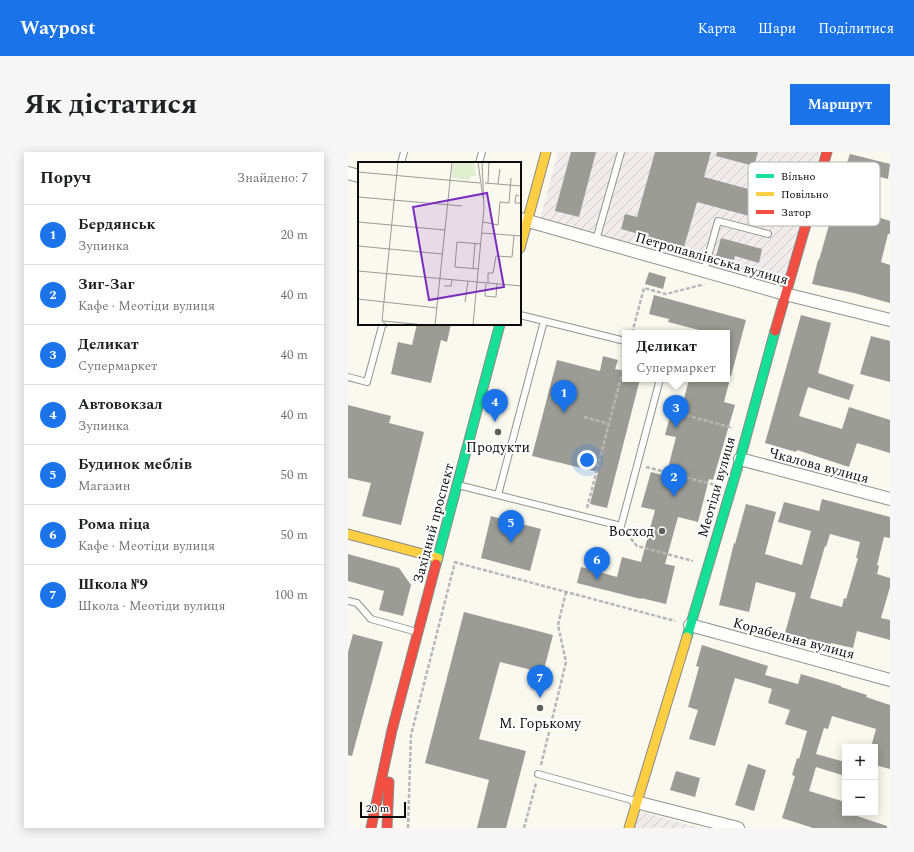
<!DOCTYPE html>
<html lang="uk">
<meta charset="utf-8">
<style>
:root{--surface:#fff;--page:#f6f6f6;--text:#202124;--muted:#757577;--line:#e0e0e0;--accent:#1a73e8}
body{margin:0;font-family:Spectral,serif;background:var(--page);color:var(--text)}
.controls{position:absolute;right:12px;bottom:12px;display:grid;overflow:hidden;border-radius:0px;box-shadow:0 2px 10px #0003}
.controls button{width:36px;height:36px;display:grid;place-items:center;padding:0;border:0;border-bottom:1px solid var(--line);background:var(--surface);color:var(--text);font:20px sans-serif}
.scale{position:absolute;left:12px;bottom:10px;width:46px;box-sizing:border-box;padding-left:4px;border:2px solid #0c0c0c;border-top:0;font-size:11px;line-height:14px;white-space:nowrap;color:#0c0c0c;-webkit-text-stroke:3px #fff;paint-order:stroke}
.you{position:absolute;left:239px;top:308px;width:14px;height:14px;margin:-10px;border:3px solid #fff;border-radius:50%;background:#1a73e8;box-shadow:0 0 0 6px #1a73e833}
.badge{display:grid;place-items:center;width:26px;height:26px;border-radius:50%;background:var(--accent);color:#fff;font-size:13px;font-weight:700}
.pin{position:absolute;translate:-50% -33px;filter:drop-shadow(0 1px 2px #0008)}
.pin::after{content:'';position:absolute;top:21px;width:14px;height:12px;background:inherit;clip-path:polygon(0 0,100% 0,50% 100%)}
.popup{position:absolute;left:274px;top:178px;width:108px;height:52px;box-sizing:border-box;display:grid;place-content:center;border-radius:0px;background:var(--surface);filter:drop-shadow(0 1px 3px #0005);font-size:13px;white-space:nowrap;color:var(--muted)}
.popup b{font-size:15px;color:var(--text)}
.popup::after{content:'';position:absolute;left:50%;top:100%;margin-left:-8px;border:8px solid transparent;border-top-color:var(--surface)}
.list{margin:0;padding:0;list-style:none}
h2{display:flex;justify-content:space-between;align-items:center;height:52px;margin:0;padding:0 16px;font-size:17px}
h2 small{font-size:13px;font-weight:400;color:var(--muted)}
.list li{display:grid;grid-template-columns:26px 1fr auto;gap:12px;align-items:center;box-sizing:border-box;height:60px;padding:0 16px;border-top:1px solid var(--line)}
.list b{display:block;font-size:15px;white-space:nowrap}
.list p{margin:0;font-size:13px;white-space:nowrap;color:var(--muted)}
.list em{font-size:13px;font-style:normal;color:var(--muted)}
.map{position:relative;flex:none;width:542px;height:676px;overflow:hidden;border-radius:0px}
header{display:flex;align-items:center;gap:24px;box-sizing:border-box;height:56px;padding:0 20px;background:var(--accent);color:#fff}
header strong{font-size:19px}
nav{display:flex;gap:22px;margin-inline-start:auto;font-size:14px}
.intro{display:flex;align-items:center;justify-content:space-between;box-sizing:border-box;height:96px;padding:0 24px}
h1{margin:0;font-size:28px}
.button{padding:10px 18px;border-radius:0px;background:var(--accent);color:#fff;font-size:14px;font-weight:700}
main{display:flex;gap:24px;padding:0 24px}
aside{flex:1;background:var(--surface);border-radius:0px;box-shadow:0 2px 10px #0003}
.map>svg:first-child{display:block}
</style>
<header>
<strong>Waypost</strong>
<nav><a>Карта</a><a>Шари</a><a>Поділитися</a></nav>
</header>
<div class="intro"><h1>Як дістатися</h1><a class="button">Маршрут</a></div>
<main>
<aside>
<h2>Поруч<small>Знайдено: 7</small></h2>
<ul class="list">
<li><span class="badge">1</span><div><b>Бердянськ</b><p>Зупинка</p></div><em>20 m</em></li>
<li><span class="badge">2</span><div><b>Зиг-Заг</b><p>Кафе · Меотіди вулиця</p></div><em>40 m</em></li>
<li><span class="badge">3</span><div><b>Деликат</b><p>Супермаркет</p></div><em>40 m</em></li>
<li><span class="badge">4</span><div><b>Автовокзал</b><p>Зупинка</p></div><em>40 m</em></li>
<li><span class="badge">5</span><div><b>Будинок меблів</b><p>Магазин</p></div><em>50 m</em></li>
<li><span class="badge">6</span><div><b>Рома піца</b><p>Кафе · Меотіди вулиця</p></div><em>50 m</em></li>
<li><span class="badge">7</span><div><b>Школа №9</b><p>Школа · Меотіди вулиця</p></div><em>100 m</em></li>
</ul>
</aside>
<div class="map">
<svg width="542" height="676" viewBox="0 0 542 676">
<defs>
<pattern id="industrial-furrows" width="10" height="10" patternUnits="userSpaceOnUse"><rect width="10" height="10" fill="#f1ebec"/><path d="M-1 1l2-2M0 10L10 0M9 11l2-2" fill="none" stroke="#cdc8c9"/></pattern>
</defs>
<rect width="100%" height="100%" fill="#faf9ef"/>
<!-- industrial -->
<path fill="url(#industrial-furrows)" d="M210,0H477L437,137L192,68Z
M288,658L351,676H283Z"/>
<!-- building -->
<path fill="#9c9c96" fill-rule="evenodd" d="M223,0H248L231,65L207,59Z
M307,0H363L356,25L426,44L420,69L349,50L336,95L273,77L277,62L289,65Z
M369,0H410L406,14L368,4Z
M502,2L542,12L540,27L528,24L517,61L542,69V82H540L533,110L542,113V151L506,141L464,132L470,108H471L491,38L490,37Z
M373,86L414,97L411,111L387,104L386,108L368,104Z
M301,120L318,125L315,137L297,132Z
M306,143L398,168L383,224H379V181H355V179L320,170L321,167L301,162Z
M453,163L483,171L470,221L506,233L501,248L460,235L451,264L494,277L501,255L542,268V301L509,291L501,315L449,298L448,300L417,291Z
M69,172H103L99,190L93,188L83,231L43,222L50,190L64,193Z
M523,184L542,189V230L512,222Z
M255,204L270,208L267,217L277,219V227H292L259,356L242,352L250,320L184,304L209,208L252,219Z
M341,227H382L376,250L387,253L365,328L361,327L350,370L330,365L317,412L327,414L318,452L293,446V447L229,431L233,415L269,425L274,405L293,410L307,358L293,355L303,320L318,324L328,285L317,283L322,264L331,267Z
M0,253L43,264L41,271L76,280L53,373L14,364L23,331L0,326Z
M474,347L542,365V386L536,385L529,413L531,414L529,422L542,426V435L533,466L542,468V488L509,479L505,496L483,491L482,493L437,481L448,441L408,430L401,460L371,453L386,391L387,392L398,352L428,360L417,402L454,413L463,379L430,370L436,350L471,359ZM482,382L512,390L508,406H510L498,447L496,446L494,455L462,446L477,394L478,395Z
M143,364L193,377L182,419L133,406Z
M0,402L51,416L63,433L55,464L31,458L36,439L0,429Z
M116,460L205,483L195,521L152,510L131,587L178,599L158,676H129L141,628L77,611Z
M5,482L35,490L4,604L0,603V500Z
M354,493L420,514L417,523L450,532L453,522L493,534V535L519,543L518,545L542,553V617L527,613V595H523L528,577L484,564L480,577L476,576L468,602L497,610V624L468,615L461,639L497,650V661H510L509,664L539,674V676H465L434,666L447,624L444,623L449,606L451,607L459,579L437,572L442,558L420,551L424,537L387,526L367,594L341,587L350,558L340,555L351,515L348,514Z
M400,612L418,618L406,659L387,653Z
M328,619L352,626L347,645L322,638Z"/>
<g fill="none" stroke-linecap="round" stroke-linejoin="round">
<defs>
<path id="lane" d="M53,11L56,0
M131,11L134,0
M248,88L273,0
M356,119L370,69L420,82
M172,163L277,189
M0,225L19,230L34,174L36,172
M110,333L273,374L312,227
M150,343L196,169
M0,449L9,451L23,467L69,480
M190,622L287,649"/>
<path id="street" d="M0,21L11,24
M173,67L437,142L542,168
M392,307L542,347
M342,473L542,528
M288,650L390,676"/>
<path id="fast" d="M88,412L152,172
M339,485L392,307L427,179"/>
<path id="slow" d="M172,96L198,0
M0,382L90,406
M281,676L339,485"/>
<path id="jam" d="M427,179L479,0
M23,676L44,578L88,412
M39,676L41,630"/>
</defs>
<!-- lane casing -->
<use href="#lane" stroke="#93938e" stroke-width="8"/>
<!-- street casing -->
<use href="#street" stroke="#93938e" stroke-width="14"/>
<!-- fast casing -->
<use href="#fast" stroke="#8a8985" stroke-width="11"/>
<!-- slow casing -->
<use href="#slow" stroke="#8a8985" stroke-width="11"/>
<!-- jam casing -->
<use href="#jam" stroke="#8a8985" stroke-width="11"/>
<!-- path -->
<path stroke="#b7b7b5" stroke-width="2.5" stroke-dasharray="4 2" stroke-linecap="butt" d="M284,181L296,136L318,142L353,133V131
M315,257L385,276
M236,265L261,272
M298,315L368,333
M239,356L277,210
M279,382L289,394L345,409
M106,410L327,469
M193,613L218,510L210,473L218,440
M60,676L63,583L107,410
M176,676L188,631"/>
<!-- lane -->
<use href="#lane" stroke="#fefefd" stroke-width="6"/>
<!-- street -->
<use href="#street" stroke="#fefefd" stroke-width="12"/>
<!-- fast -->
<use href="#fast" stroke="#16e098" stroke-width="9"/>
<!-- slow -->
<use href="#slow" stroke="#ffcf43" stroke-width="9"/>
<!-- jam -->
<use href="#jam" stroke="#f24e42" stroke-width="9"/>
</g>
<!-- markers -->
<g fill="#5f5f5b" stroke="#fff" stroke-width="1.5">
<circle cx="150" cy="280" r="4"/>
<circle cx="314" cy="379" r="4"/>
<circle cx="192" cy="556" r="4"/>
</g>
<g text-anchor="middle" stroke-width="4" stroke-linejoin="round" paint-order="stroke">
<!-- street labels -->
<g font-size="14" fill="#0c0c0c" stroke="#fff">
<text transform="translate(364 106) rotate(16)" y="5">Петропавлівська вулиця</text>
<text transform="translate(471 313) rotate(15)" y="5">Чкалова вулиця</text>
<text transform="translate(368 335) rotate(-74)" y="5">Меотіди вулиця</text>
<text transform="translate(85 371) rotate(-75)" y="5">Західний проспект</text>
<text transform="translate(446 486) rotate(15)" y="5">Корабельна вулиця</text>
</g>
<!-- poi labels -->
<g font-size="14" fill="#0c0c0c" stroke="#fff">
<text x="150" y="300">Продукти</text>
<text x="306" y="384" text-anchor="end">Восход</text>
<text x="192" y="576">М. Горькому</text>
</g>
</g>
<!-- overview -->
<g transform="translate(10 10)">
<rect width="163" height="163" fill="#faf9ef"/>
<path d="M94,0H116L118,14H113L112,18L94,16Z" fill="#dfefd0"/>
<path fill="none" stroke="#9b9a94" stroke-width="1" d="M120,0L125,36M0,10L122,21M127,21L163,24M130,21L131,0M140,22L142,7M161,34L158,33L157,41H163M0,35L104,44M0,60L87,68M125,60L140,63L142,40L151,41L153,16M124,71L163,74M0,84L84,92M115,106L117,81M121,107L97,105L98,92L99,80L123,82M0,109L163,124M128,121L127,134L138,135L139,121M130,121V111H135L138,94L154,95L156,74M86,124H93L94,117M0,137L79,146M107,140L110,119M25,159L67,163M29,163L24,159L40,0M77,163L94,0M115,163L126,46L124,0"/>
<path fill="#7b2cbf" fill-opacity="0.15" stroke="#7b2cbf" stroke-width="2" d="M129,31L146,125L71,138L55,45Z"/>
<rect width="163" height="163" fill="none" stroke="#0c0c0c" stroke-width="2"/>
</g>
<!-- legend -->
<rect x="400" y="10" width="132" height="64" rx="6" fill="#fff" stroke="#b6b6b6" stroke-width="1"/>
<rect x="408" y="22" width="18" height="4" fill="#16e098"/>
<rect x="408" y="40" width="18" height="4" fill="#ffcf43"/>
<rect x="408" y="58" width="18" height="4" fill="#f24e42"/>
<g font-size="11" fill="#0c0c0c">
<text x="433" y="28">Вільно</text>
<text x="433" y="46">Повільно</text>
<text x="433" y="64">Затор</text>
</g>
</svg>
<div class="controls">
<button>+</button>
<button>−</button>
</div>
<div class="scale">20 m</div>
<div class="you"></div>
<div class="pin badge" style="left:216px;top:261px">1</div>
<div class="pin badge" style="left:326px;top:345px">2</div>
<div class="pin badge" style="left:328px;top:276px">3</div>
<div class="popup"><b>Деликат</b>Супермаркет</div>
<div class="pin badge" style="left:147px;top:270px">4</div>
<div class="pin badge" style="left:163px;top:391px">5</div>
<div class="pin badge" style="left:249px;top:428px">6</div>
<div class="pin badge" style="left:192px;top:546px">7</div>
</div>
</main>
